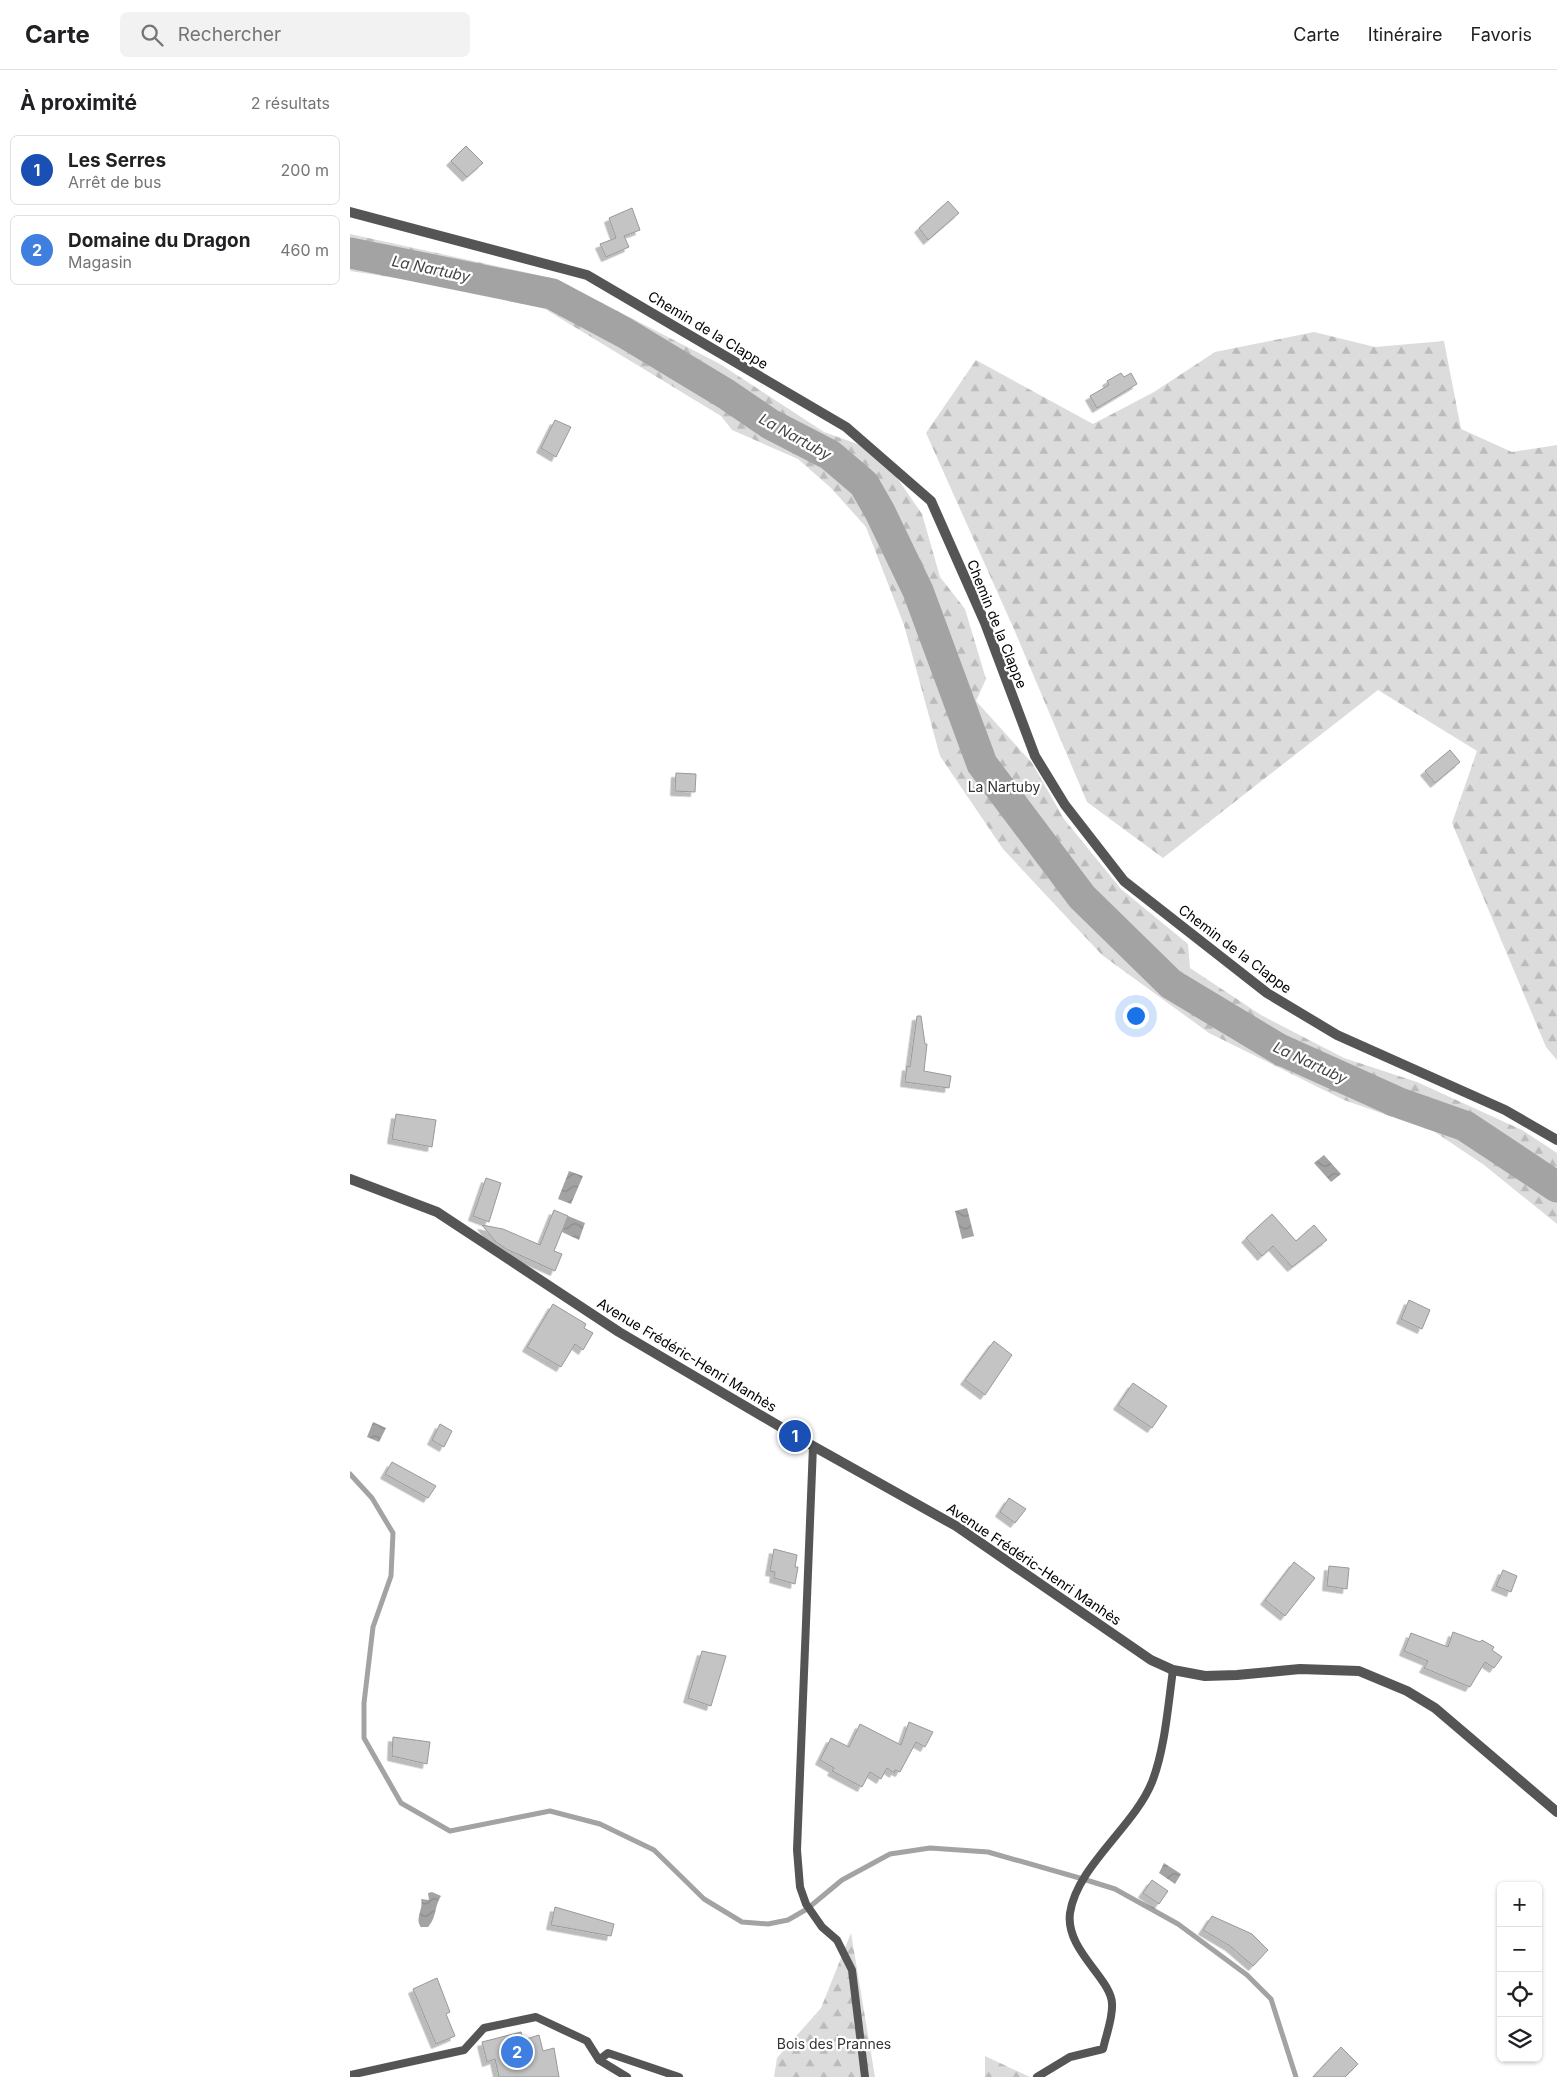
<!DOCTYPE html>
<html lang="fr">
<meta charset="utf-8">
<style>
:root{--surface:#fff;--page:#f2f2f2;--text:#202124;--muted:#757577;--line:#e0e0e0;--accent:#ea580c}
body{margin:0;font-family:Inter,sans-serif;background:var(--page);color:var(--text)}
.controls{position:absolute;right:15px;bottom:15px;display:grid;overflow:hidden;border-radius:8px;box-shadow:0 1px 4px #0004}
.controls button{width:45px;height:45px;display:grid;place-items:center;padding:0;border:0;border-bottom:1px solid var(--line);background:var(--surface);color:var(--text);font:25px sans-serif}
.you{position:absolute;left:785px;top:945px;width:18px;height:18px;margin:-12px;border:4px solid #fff;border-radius:50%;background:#1a73e8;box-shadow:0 0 0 8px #1a73e833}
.badge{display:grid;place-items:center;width:32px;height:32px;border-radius:50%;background:var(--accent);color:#fff;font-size:16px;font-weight:700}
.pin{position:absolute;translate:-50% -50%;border:2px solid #fff;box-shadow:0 1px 5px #0006}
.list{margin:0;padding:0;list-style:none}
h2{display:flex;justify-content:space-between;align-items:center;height:65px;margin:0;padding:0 20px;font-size:21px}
h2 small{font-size:16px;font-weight:400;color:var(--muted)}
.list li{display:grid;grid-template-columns:32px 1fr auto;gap:15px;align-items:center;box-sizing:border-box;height:70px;margin:0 10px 10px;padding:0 10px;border:1px solid var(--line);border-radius:8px}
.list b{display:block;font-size:19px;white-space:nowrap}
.list p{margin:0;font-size:16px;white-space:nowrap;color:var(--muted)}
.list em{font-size:16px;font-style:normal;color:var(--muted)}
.icon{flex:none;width:28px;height:28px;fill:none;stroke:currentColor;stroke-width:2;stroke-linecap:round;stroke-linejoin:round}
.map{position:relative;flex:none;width:1207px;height:2007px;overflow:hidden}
header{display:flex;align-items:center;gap:30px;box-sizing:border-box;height:70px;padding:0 25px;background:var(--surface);border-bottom:1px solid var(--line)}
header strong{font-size:24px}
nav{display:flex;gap:28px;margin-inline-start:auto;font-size:18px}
.search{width:350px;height:45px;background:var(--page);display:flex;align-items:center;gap:12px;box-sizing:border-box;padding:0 18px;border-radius:8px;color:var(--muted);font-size:19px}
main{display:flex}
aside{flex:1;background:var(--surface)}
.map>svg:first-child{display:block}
</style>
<header>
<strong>Carte</strong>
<div class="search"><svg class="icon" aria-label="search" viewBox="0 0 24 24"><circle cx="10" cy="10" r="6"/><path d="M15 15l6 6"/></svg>Rechercher</div>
<nav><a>Carte</a><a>Itinéraire</a><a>Favoris</a></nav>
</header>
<main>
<aside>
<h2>À proximité<small>2 résultats</small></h2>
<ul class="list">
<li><span class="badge" style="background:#1a4fb4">1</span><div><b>Les Serres</b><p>Arrêt de bus</p></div><em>200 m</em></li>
<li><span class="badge" style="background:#3f7fe0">2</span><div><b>Domaine du Dragon</b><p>Magasin</p></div><em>460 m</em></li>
</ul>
</aside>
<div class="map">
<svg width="1207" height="2007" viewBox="0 0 1207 2007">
<defs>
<pattern id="forest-firs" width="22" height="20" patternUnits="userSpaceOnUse" patternTransform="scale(1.25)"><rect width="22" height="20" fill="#dcdcdc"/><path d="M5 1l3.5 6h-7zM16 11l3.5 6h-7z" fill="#bbb"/></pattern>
<pattern id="water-waves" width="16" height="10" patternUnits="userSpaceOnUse" patternTransform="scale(1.25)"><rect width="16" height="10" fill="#a3a3a3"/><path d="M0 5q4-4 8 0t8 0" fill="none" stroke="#8b8b8b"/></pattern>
<filter id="shadow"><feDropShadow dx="-4.5" dy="4.5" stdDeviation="0" flood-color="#0004"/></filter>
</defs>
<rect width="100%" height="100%" fill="#fff"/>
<!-- forest -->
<path fill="url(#forest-firs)" d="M0,164L206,209L370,294L474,362L510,375L543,402L572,444L590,507L615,539L636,609L626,631L682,693L714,749L771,819L838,874L840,898L911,945L994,988L1067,1012L1172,1060L1207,1083V1154L1134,1095L1085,1062L994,1030L859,963L752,885L653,779L590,686L554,555L516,457L481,418L448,389L382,360L371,346L195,239L80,213L0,201Z
M964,262L1025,277L1094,271L1111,359L1162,382L1207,375V990L1196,977L1102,753L1127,681L1028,620L813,788L737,732L663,557L576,363L626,290L743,354L804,322L865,282Z
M501,1863L525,2007H424L427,1988L471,1938Z
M635,1986L680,2007H635Z"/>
<!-- water -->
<path fill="url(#water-waves)" d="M974,1085L991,1104L981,1112L964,1093Z
M219,1101L233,1106L221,1134L208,1129Z
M617,1138L624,1166L612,1169L605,1141Z
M218,1146L235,1153L229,1170L212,1162Z
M23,1352L36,1358L29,1372L17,1367Z
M814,1793L831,1804L825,1814L809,1803Z
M82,1822L91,1826C84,1837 87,1847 78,1857H71C64,1849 74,1839 71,1829L79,1830L78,1823Z"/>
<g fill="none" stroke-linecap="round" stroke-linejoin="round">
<!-- stream -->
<path stroke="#a3a3a3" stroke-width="5" d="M0,1404L22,1428L43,1463L41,1506L23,1557L14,1633V1668L51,1733L100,1761L200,1741L250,1754L304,1780L354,1829L392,1852L418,1854L438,1850L457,1839L492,1810L540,1784L580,1778L638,1782L733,1809L765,1819L828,1854L897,1905L921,1929L946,2007"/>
<!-- river -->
<path stroke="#a3a3a3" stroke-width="31" d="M0,183L202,224L275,263L376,324L420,354L480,385L514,414L530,442L568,521L632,694L732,827L821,914L929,979L1047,1032L1115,1056L1207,1117"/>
</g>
<!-- building -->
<path fill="#c4c4c4" stroke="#999" filter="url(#shadow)" d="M116,76L133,93L117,107L101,91Z
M598,131L609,143L578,170L569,158Z
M282,138L290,160L274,166L279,177L256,187L250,174L266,168L259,148Z
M771,303L774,307L781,303L787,314L747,338L740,326L759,315L757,311Z
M205,350L221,357L206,387L191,378Z
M1100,680L1110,692L1085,713L1075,701Z
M326,703L346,704L345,722L325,721Z
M567,946H571L575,974H577L574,1001L601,1006L599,1018L555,1012L557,996L560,997Z
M46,1044L86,1050L82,1077L42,1069Z
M136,1108L151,1113L139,1152L123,1146Z
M204,1140L218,1146L204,1181L212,1184L205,1201L156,1179L145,1171L132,1155L153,1159L190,1175Z
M922,1144L946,1171L964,1155L977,1170L942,1197L923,1176L912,1186L896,1168Z
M1059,1230L1080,1240L1072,1259L1051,1249Z
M203,1234L236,1254L234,1258L243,1263L233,1280L225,1274L211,1297L177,1277Z
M644,1271L662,1285L635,1325L615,1310Z
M783,1313L817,1336L802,1358L768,1335Z
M90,1354L102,1361L94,1377L82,1370Z
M42,1392L86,1416L78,1428L35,1404Z
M659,1428L676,1439L665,1453L650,1442Z
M424,1479L447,1485L445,1497H448L445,1514L424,1508L425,1502L420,1501Z
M944,1492L965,1508L935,1546L915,1530Z
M979,1496L999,1498L997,1519L977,1516Z
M1153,1500L1167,1506L1161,1522L1146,1516Z
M1103,1562L1130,1572L1132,1570L1144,1577L1142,1580L1152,1587L1144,1598L1135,1592L1120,1617L1074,1598L1078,1591L1054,1581L1061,1563L1098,1577Z
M352,1581L376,1586L361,1636L338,1628Z
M559,1652L583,1662L575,1677L566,1672L550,1702L545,1700L544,1703L537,1698L531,1709L520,1702L512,1717L482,1701L484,1698L470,1690L481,1668L499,1677L510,1654L551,1675Z
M43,1667L80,1672L77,1694L42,1686Z
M802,1810L818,1821L809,1834L793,1823Z
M205,1837L264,1854L261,1866L201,1855Z
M862,1846L902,1864L918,1880L903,1896L880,1876L853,1860Z
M87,1908L100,1942L96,1944L105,1966L86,1974L63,1919Z
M171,1962L173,1970L189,1965L193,1981L204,1978L209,2007H149L145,1989L137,1992L132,1972Z
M991,1977L1008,1994L995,2007H963Z"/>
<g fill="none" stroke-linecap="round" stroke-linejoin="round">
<!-- service -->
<path stroke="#555" stroke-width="8" d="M463,1376L447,1780L450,1817L456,1834L472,1857L487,1870L502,1900L515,2007
M0,2005L114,1980L134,1958L186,1947L237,1971L249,1990
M277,2007L249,1990L258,1983L329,2007
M687,2007L720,1987L753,1979C756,1965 763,1948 762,1934C762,1909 715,1880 720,1843C727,1796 784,1757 802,1712C815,1679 818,1635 823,1600"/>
<!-- minor -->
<path stroke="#555" stroke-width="10" d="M0,142L237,205L496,357L581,431L635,553L685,686L715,735L774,811L917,923L987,965L1155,1040L1207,1070"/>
<!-- tertiary -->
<path stroke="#555" stroke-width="10" d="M0,1109L87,1142L269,1262L463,1376L606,1456L801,1590L823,1600L855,1606L887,1605L950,1599L1009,1601L1057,1621L1085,1638L1207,1742"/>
</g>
<g text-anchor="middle" stroke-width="4.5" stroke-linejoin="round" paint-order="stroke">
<!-- street labels -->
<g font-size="14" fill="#000" stroke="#fff">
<text transform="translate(358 260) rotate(31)" y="5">Chemin de la Clappe</text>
<text transform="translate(647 554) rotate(68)" y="5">Chemin de la Clappe</text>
<text transform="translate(885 879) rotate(37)" y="5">Chemin de la Clappe</text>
<text transform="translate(337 1285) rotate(31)" y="5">Avenue Frédéric-Henri Manhès</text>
<text transform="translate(684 1494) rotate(34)" y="5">Avenue Frédéric-Henri Manhès</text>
</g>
<!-- park labels -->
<g font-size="14" fill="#333" stroke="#fff">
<text x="654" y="722">La Nartuby</text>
<text x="484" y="1979">Bois des Prannes</text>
</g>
<!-- water labels -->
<g font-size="15" font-style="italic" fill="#444" stroke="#fff">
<text transform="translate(81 199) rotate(12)" y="5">La Nartuby</text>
<text transform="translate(445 367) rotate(29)" y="5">La Nartuby</text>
<text transform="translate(960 993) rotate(25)" y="5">La Nartuby</text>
</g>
</g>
</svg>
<div class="controls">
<button>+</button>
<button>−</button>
<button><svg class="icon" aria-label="locate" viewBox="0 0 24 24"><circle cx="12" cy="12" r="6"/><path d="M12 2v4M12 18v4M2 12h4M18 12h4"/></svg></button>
<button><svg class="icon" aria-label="layers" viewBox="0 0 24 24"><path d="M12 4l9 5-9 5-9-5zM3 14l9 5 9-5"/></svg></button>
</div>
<div class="you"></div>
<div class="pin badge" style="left:445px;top:1366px;background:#1a4fb4">1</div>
<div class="pin badge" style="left:167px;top:1982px;background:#3f7fe0">2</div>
</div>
</main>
